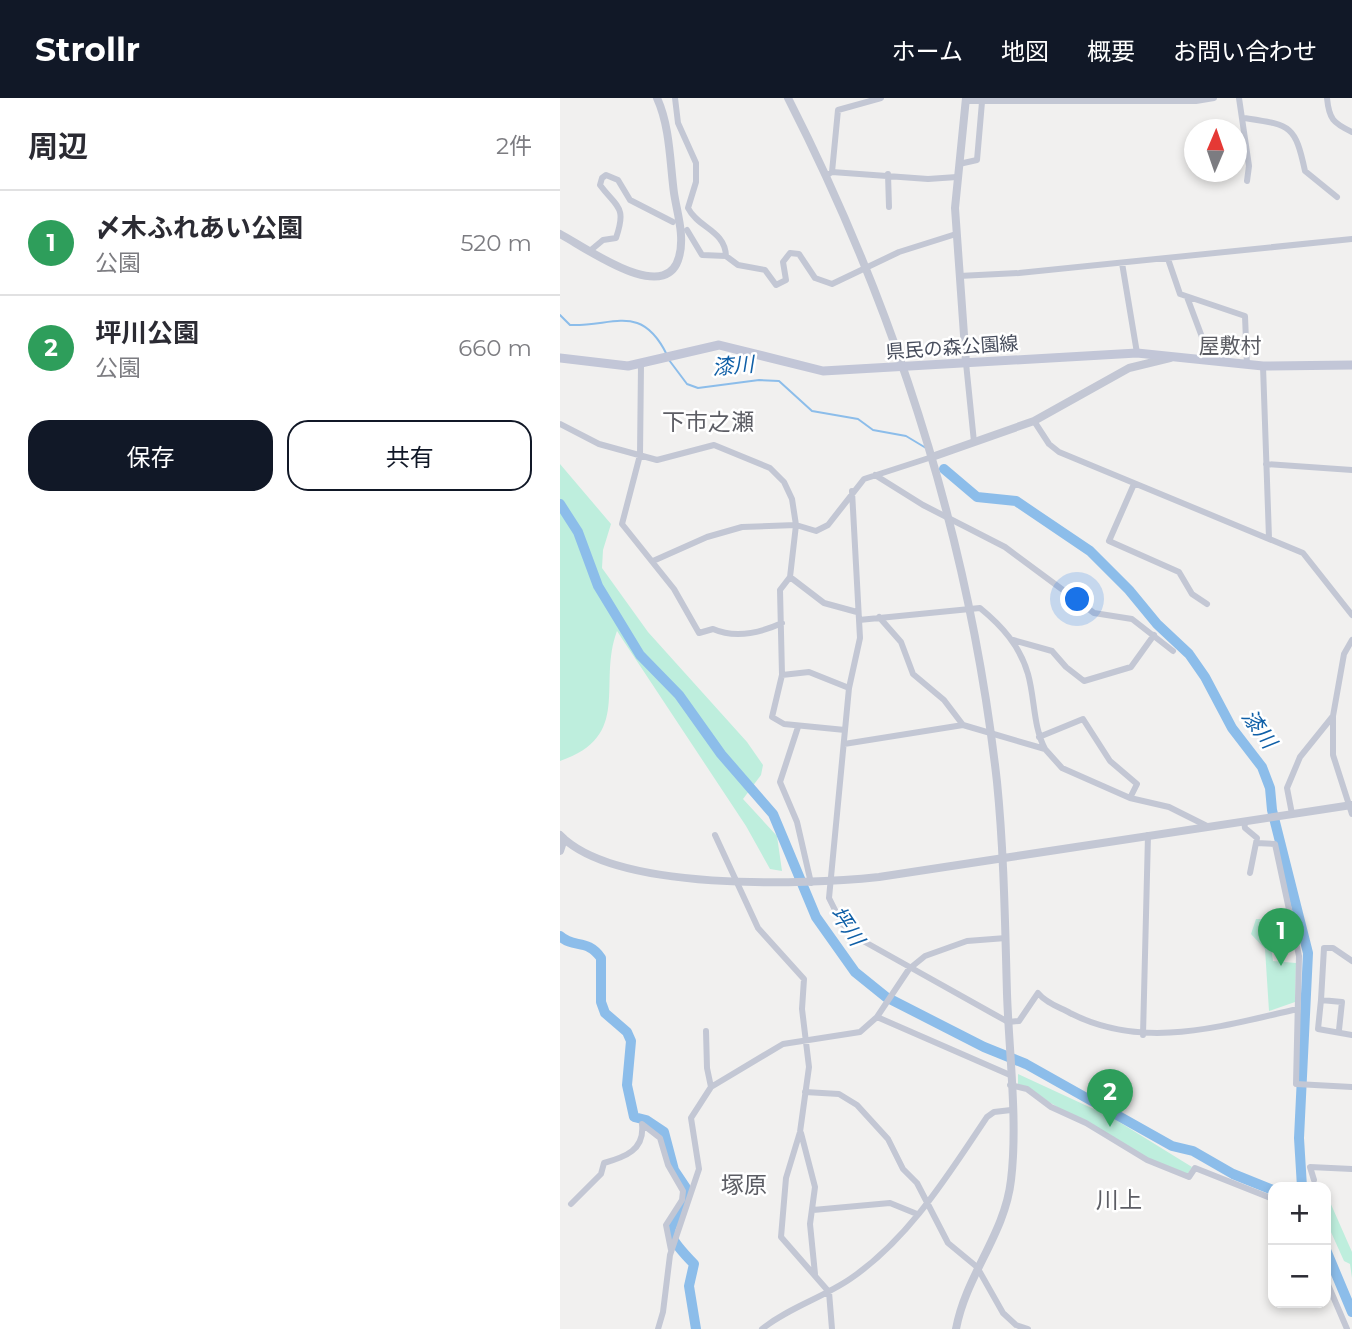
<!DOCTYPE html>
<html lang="ja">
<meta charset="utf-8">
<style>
:root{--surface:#fff;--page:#f7f7f7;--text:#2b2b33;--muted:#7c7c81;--line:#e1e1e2;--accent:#111827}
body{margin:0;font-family:Montserrat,"Noto Sans JP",sans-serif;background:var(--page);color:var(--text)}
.controls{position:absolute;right:21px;bottom:21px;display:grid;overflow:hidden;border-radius:14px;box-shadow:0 4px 10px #0003}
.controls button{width:63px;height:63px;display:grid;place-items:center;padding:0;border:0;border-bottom:2px solid var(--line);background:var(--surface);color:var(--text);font:35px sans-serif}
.compass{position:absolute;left:624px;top:21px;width:63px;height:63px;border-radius:50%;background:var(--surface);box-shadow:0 4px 10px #0003;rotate:2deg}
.you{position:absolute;left:518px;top:502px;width:24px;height:24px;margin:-18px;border:5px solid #fff;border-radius:50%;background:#1a73e8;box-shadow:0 0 0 10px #1a73e833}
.badge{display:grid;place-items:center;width:46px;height:46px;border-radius:50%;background:var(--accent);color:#fff;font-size:23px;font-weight:700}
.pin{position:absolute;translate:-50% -58px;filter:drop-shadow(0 2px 4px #0008)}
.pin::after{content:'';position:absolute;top:37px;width:24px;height:21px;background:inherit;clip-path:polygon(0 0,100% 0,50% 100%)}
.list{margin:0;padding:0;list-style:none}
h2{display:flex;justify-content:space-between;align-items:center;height:91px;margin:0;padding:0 28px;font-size:30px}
h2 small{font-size:23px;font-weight:400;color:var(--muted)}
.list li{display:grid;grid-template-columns:46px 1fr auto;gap:21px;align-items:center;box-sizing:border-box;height:105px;padding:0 28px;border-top:2px solid var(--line)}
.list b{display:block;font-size:26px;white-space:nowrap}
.list p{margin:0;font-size:23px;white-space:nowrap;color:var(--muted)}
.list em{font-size:23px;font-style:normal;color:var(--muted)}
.actions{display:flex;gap:14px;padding:21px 28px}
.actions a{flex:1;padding:16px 0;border:2px solid var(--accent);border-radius:21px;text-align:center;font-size:24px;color:var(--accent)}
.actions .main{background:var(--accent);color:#fff}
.map{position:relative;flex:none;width:792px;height:1231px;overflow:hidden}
header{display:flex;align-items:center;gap:42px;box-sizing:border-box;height:98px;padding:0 35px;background:var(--accent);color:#fff}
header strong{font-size:33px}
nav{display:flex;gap:38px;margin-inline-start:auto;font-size:24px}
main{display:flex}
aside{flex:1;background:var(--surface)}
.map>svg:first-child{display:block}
</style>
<header>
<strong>Strollr</strong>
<nav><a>ホーム</a><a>地図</a><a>概要</a><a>お問い合わせ</a></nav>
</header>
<main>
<aside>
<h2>周辺<small>2件</small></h2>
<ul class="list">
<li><span class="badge" style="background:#2e9e5b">1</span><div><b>〆木ふれあい公園</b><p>公園</p></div><em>520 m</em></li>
<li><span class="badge" style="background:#2e9e5b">2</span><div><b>坪川公園</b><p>公園</p></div><em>660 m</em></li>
</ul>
<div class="actions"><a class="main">保存</a><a>共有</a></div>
</aside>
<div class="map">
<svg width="792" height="1231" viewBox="0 0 792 1231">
<rect width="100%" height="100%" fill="#f1f0ef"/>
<!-- green -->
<path fill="#beeedd" d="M0,366L51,426L43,452L42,470L88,534L187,644L203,667L201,677L183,701L217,738L222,773L210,771L186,728L57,533C37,586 73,638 0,663Z
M696,821H707L713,863L736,865L735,904L709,913L705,851L691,836Z
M458,976L551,1019L632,1069L627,1077L587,1061L458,986Z
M766,1095L792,1154V1180L790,1166L784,1163L766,1123Z"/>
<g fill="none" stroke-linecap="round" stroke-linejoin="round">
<!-- stream -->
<path stroke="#8cbdea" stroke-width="2" d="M0,217L10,227C53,229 81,204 107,257
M109,262L127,286L138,290L199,282L219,283L252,313L298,321L313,332L346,338L366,350"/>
<!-- river -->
<path stroke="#8cbdea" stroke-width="10" d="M384,371L417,399L456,403L530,453L569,492L597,526L629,556L645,579L672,630L702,669L710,690L712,712L748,855L739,1040L742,1089
M0,406L18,434L38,488L80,557L119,597L161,656L213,716L256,819L295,874L326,899L424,949L466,966L612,1048L633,1053L673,1076L713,1092
M0,838C14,851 27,840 41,860V904L45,915L67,934L71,943L67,987L74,1019L86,1022L104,1034L114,1072L128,1093C120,1135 90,1121 134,1166L129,1188L136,1231
M766,1152L792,1214"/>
<!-- minor -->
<path stroke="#c3c7d4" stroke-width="6" d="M115,0L118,25L136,65V84L128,110C138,130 165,132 166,158
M679,0L689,68L687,83
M767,0C769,21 773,25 792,34
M406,3H636L654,0
M684,20C730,27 735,26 745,73L777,99
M399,66L417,62L422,4
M272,74L278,12L321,0
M328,76L329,109
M267,77L272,74L368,81L397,79
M127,132L142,157L166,158L178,167L205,172L216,187L226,182L223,164L230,155L239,156L255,180L272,186L339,154L396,136
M31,152L43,142L56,140C67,108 57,110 40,87L42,80L46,77L58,82L70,102L113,124
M608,161L620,196L685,218L687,267
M562,165L577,255
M399,178L459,175L792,141
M627,199L642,239L686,246
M406,265L414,344
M81,267L80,357L62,426L114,491L139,535L153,531C176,541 200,535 222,525
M703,268L709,440
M474,323L489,346L499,354L743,455L792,517
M0,326L39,346L97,362L154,347L210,370L224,384L232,401L236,427L256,433L268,427L304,381L372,359
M706,366L792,372
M315,377L363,407L445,449L534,515L572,521L613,553
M574,386L549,443L619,474L632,496L647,506
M292,393L300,540L289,590L269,800L282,826L305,844L448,924L459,923L478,895C486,905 499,909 510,915C584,953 661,928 738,911
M93,463L147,439L182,429L236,427L230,479L220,492L222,577L212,619L224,626L285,632
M230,479L264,505L297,514
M319,519L341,544L353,576L384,602L403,627
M299,522L420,510C442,528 460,548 468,576C475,601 473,628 485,651
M453,542L492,553L506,569L524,583L571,569L594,537
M222,577L249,574L289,590
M773,618V657L792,716
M238,629L220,684L237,724L251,785
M479,639L523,621L550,663L577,686L570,700
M284,646L403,627L485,651L502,670L570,700L609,709L647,728
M732,716L727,690L740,659L773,618L784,556L792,542
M684,723L685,730L697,740L690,775
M155,737L198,830L244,881L242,911L249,969L240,1034L226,1080L221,1139L269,1194L272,1231
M696,745L715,746L739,858L736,986L792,989
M761,902L758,931L792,937
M317,919L450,977
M779,932L782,904L761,902L764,850H773L792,863
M146,933L147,970L151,989
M583,937L588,737
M450,987L467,991L491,1009L526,1025L587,1062L629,1079L635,1070L713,1101
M245,994L279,996L297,1007L328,1041L343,1071L357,1085L388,1145L417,1169L443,1215L456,1227L468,1231
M241,1035L255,1089L250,1126L255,1176
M754,1082L750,1069L792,1071
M11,1106L41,1076L44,1065C65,1059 85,1052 82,1026L100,1040L108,1067L123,1093L122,1102L106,1127L111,1152
M253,1112L330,1105L357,1116
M766,1182L787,1231
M98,1231L103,1214L110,1157L139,1071L131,1020L151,989L223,946L300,934L317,919L349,871L365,858L407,843L446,840
M202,1231C228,1210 262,1200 290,1181C349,1141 388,1077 427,1019L434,1014L451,1012"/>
<!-- tertiary -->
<path stroke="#c3c7d4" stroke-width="8" d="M228,0C337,214 410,444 437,684C444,754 445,825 447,896C449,954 458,1025 451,1082C445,1136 406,1177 396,1231
M0,136C25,149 106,209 119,159C125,138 117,115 114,95C110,65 110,28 97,0
M406,265L395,110L406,0
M372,359L474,323L569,270L610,260
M0,737C55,794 244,787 319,779L792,707
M0,753L4,741"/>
<!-- secondary -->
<path stroke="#c2c6d7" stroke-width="9" d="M0,260L68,268L159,247L263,273L577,255L703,268L792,267"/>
</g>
<g text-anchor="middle" stroke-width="5" stroke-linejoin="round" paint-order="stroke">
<!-- street labels -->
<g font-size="19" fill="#474d5c" stroke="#fff">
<text transform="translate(392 249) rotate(-4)" y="7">県民の森公園線</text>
</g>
<!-- neighbourhood labels -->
<g font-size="21" fill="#5c5d64" stroke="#fff">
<text x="670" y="255">屋敷村</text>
</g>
<!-- water labels -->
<g font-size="21" font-style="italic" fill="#0f5fa7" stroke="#fff">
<text transform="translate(173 268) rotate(-5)" y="7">漆川</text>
<text transform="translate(699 631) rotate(54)" y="7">漆川</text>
<text transform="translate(287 828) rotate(56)" y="7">坪川</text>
</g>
<!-- quarter labels -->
<g font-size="23" fill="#5c5d64" stroke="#fff">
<text x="148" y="332">下市之瀬</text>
<text x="184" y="1095">塚原</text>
<text x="559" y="1110">川上</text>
</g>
</g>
</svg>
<div class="controls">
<button>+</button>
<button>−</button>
</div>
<svg class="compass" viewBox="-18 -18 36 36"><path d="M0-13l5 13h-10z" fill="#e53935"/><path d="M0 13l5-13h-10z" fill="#7c7c81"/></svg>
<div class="you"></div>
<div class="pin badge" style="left:721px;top:868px;background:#2e9e5b">1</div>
<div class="pin badge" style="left:550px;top:1029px;background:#2e9e5b">2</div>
</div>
</main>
